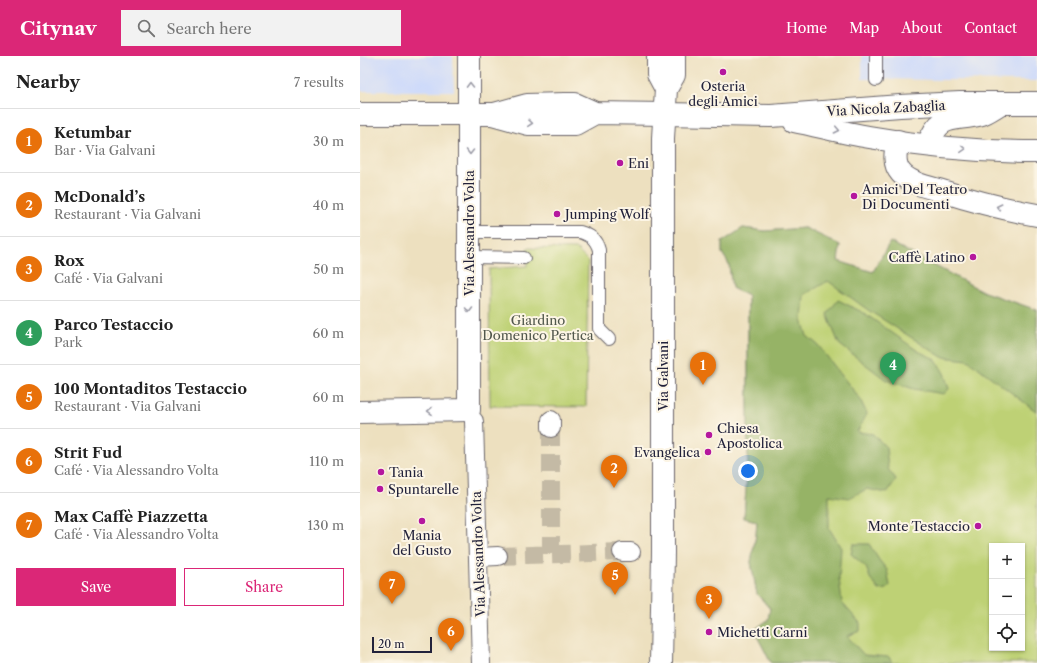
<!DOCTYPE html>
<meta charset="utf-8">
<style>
:root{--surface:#fff;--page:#f2f2f2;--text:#222;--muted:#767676;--line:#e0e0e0;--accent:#db2777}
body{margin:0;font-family:"Libre Caslon Text",serif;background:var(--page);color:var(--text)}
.controls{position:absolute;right:12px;bottom:12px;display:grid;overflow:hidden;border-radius:0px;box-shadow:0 1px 3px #0004}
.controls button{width:36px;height:36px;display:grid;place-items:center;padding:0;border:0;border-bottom:1px solid var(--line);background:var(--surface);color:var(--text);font:20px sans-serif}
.scale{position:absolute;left:12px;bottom:10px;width:60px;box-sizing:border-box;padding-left:4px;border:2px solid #22223b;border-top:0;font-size:11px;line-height:14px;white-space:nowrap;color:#22223b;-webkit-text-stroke:3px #fcf5e5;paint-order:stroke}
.you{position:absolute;left:388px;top:415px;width:14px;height:14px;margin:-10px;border:3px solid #fff;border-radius:50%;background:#1a73e8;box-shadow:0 0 0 6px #1a73e833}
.badge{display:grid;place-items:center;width:26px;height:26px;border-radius:50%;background:var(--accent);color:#fff;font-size:13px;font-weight:700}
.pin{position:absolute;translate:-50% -33px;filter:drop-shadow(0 1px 2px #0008)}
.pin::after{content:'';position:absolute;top:21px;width:14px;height:12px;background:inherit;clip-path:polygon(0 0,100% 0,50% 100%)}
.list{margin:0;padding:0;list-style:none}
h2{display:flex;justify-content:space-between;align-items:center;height:52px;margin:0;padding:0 16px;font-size:17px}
h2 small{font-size:13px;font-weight:400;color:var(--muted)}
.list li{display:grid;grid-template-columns:26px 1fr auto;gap:12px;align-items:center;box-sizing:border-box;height:64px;padding:0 16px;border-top:1px solid var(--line)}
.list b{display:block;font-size:15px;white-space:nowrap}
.list p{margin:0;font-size:13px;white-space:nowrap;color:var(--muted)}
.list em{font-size:13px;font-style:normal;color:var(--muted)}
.actions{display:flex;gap:8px;padding:12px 16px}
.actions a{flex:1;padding:9px 0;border:1px solid var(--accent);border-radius:0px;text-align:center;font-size:14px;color:var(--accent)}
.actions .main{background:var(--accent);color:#fff}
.icon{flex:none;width:22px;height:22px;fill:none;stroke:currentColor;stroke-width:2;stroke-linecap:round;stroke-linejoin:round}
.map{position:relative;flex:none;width:677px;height:607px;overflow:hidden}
header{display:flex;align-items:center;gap:24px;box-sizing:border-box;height:56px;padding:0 20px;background:var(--accent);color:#fff}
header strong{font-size:19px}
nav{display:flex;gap:22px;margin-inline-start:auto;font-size:14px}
.search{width:280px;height:36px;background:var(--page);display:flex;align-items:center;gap:10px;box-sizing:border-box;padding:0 14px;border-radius:0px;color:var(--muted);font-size:15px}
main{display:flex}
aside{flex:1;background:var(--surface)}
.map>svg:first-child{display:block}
</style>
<header>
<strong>Citynav</strong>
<div class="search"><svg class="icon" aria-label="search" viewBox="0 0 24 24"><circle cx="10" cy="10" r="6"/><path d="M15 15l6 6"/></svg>Search here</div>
<nav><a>Home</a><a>Map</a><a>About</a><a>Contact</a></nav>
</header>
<main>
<aside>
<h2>Nearby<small>7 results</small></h2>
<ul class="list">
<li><span class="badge" style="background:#e8710a">1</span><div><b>Ketumbar</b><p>Bar · Via Galvani</p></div><em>30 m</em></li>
<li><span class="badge" style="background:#e8710a">2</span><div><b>McDonald’s</b><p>Restaurant · Via Galvani</p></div><em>40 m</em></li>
<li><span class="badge" style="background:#e8710a">3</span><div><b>Rox</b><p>Café · Via Galvani</p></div><em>50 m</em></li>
<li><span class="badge" style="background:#2e9e5b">4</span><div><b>Parco Testaccio</b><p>Park</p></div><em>60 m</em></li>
<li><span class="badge" style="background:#e8710a">5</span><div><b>100 Montaditos Testaccio</b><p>Restaurant · Via Galvani</p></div><em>60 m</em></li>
<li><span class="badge" style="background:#e8710a">6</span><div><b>Strit Fud</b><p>Café · Via Alessandro Volta</p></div><em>110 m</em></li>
<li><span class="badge" style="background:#e8710a">7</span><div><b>Max Caffè Piazzetta</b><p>Café · Via Alessandro Volta</p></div><em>130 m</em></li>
</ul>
<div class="actions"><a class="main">Save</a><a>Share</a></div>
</aside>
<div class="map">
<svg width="677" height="607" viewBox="0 0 677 607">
<rect width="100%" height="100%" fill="#fcf5e5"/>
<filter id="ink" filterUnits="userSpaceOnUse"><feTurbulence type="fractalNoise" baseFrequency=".025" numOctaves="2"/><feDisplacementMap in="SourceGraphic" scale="8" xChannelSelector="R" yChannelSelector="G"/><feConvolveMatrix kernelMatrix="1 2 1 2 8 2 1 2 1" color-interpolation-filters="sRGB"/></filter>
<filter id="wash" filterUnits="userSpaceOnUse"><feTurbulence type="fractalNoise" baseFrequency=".012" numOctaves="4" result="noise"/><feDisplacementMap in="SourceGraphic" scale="16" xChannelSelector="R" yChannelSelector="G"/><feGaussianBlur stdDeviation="0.9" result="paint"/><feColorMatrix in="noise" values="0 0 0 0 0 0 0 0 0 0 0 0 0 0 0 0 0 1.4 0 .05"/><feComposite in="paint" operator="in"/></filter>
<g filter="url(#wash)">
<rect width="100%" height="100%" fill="#ede0bf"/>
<!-- built -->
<path fill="#cedafa" d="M0,0H93L94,35H0Z
M502,0H677V25L502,23Z"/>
<!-- green -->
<path fill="#bed175" stroke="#707a58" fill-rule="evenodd" d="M383,172L405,175L445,172L480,189L478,205L513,216L530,186L624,236L677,254V607H411L394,574L408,564L410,553L397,538L391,506L396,479L397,465L384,462L388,404V240L372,232L369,208L362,197V186ZM632,490H662V592H632Z
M167,192L216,193L228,205L226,351L130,350L129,213L167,210Z"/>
<!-- forest -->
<path fill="#96b366" stroke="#5c6a50" d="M383,172L405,175L445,172L480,189L478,205L513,216L530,186L624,236L677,254V356L608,304L582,301L508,254L468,225L444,239L442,264L447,280L458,289L500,343L507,358L497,376L513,378L526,391L528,413L536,423L527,437L507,433L489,442L469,439V472L481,492L479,522L482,547L500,567V575L487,580L504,599L529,601L532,607H411L394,574L408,564L410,552L397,538L391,506L396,479L397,465L384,462L388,404V240L372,232L369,208L362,197V186Z
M478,244L504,257L558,295L575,303L584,317L589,333L584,338L554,333L526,324L479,288L467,258Z
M493,488H509L519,504L527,514L530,530L527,533L519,534L510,522L506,511L491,498Z"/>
</g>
<g filter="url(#ink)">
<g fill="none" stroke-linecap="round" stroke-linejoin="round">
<!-- pedestrian-tunnel -->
<path stroke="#c4baa5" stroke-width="18" stroke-dasharray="18 9" stroke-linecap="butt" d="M191,372V498
M138,500L262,496"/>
<defs>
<path id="service" d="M516,24V0
M109,176H220C230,179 236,183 239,194V273L249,283
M109,201L164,202"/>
<path id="pedestrian" d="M191,364V372
M114,365L121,607
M262,496H271
M118,501L138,500"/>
<path id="minor" d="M0,58H132L168,68H215L235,57
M134,58L167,49L205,48H215L235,57L305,58
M538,85C535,96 533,108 541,117C551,128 569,131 582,135C613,145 645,153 677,159
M568,89C580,55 594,66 622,58C629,55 635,51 641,47
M0,356L109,354V0"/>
<path id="tertiary" d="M298,0V18L306,33
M305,58L411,60L540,50L600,47H677
M434,65C459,70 484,77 509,81C565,91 621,96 677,96
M301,607L303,497V82L306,33L314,19V0"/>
</defs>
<!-- service casing -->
<use href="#service" stroke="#696469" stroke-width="14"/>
<!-- pedestrian casing -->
<use href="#pedestrian" stroke="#696469" stroke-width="20"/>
<!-- minor casing -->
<use href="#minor" stroke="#696469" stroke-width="24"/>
<!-- tertiary casing -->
<use href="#tertiary" stroke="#696469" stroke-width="24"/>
<!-- service -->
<use href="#service" stroke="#fff" stroke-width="12"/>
<!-- pedestrian -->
<use href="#pedestrian" stroke="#fff" stroke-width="18"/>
<!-- minor -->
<use href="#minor" stroke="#fff" stroke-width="22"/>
<!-- tertiary -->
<use href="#tertiary" stroke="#fff" stroke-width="22"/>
</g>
<!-- one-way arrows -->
<defs><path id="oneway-chevron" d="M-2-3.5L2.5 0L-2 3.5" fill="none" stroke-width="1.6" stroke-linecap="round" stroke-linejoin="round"/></defs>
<g stroke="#9c9ca7">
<use href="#oneway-chevron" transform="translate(110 29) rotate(-91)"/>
<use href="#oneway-chevron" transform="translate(170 67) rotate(5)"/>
<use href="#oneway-chevron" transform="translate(477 74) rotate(12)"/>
<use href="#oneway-chevron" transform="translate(603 93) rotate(4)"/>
<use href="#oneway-chevron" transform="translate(110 96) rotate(91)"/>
<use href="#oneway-chevron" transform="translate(639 151) rotate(-167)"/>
<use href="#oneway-chevron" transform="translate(109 254) rotate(90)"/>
<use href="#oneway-chevron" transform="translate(70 355) rotate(179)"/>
</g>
</g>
<!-- markers -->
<g fill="#b5179e" stroke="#fcf5e5" stroke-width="1.5">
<circle cx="363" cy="16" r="4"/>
<circle cx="260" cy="107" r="4"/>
<circle cx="494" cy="140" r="4"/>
<circle cx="197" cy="158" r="4"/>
<circle cx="613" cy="201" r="4"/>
<circle cx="349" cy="379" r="4"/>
<circle cx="348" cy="396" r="4"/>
<circle cx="21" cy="416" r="4"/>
<circle cx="20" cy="433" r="4"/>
<circle cx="62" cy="465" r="4"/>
<circle cx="618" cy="470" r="4"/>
<circle cx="349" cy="576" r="4"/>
</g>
<g text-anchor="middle" stroke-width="4" stroke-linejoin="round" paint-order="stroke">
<!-- poi labels -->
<g font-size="13" fill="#22223b" stroke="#fcf5e5" text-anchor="start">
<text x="363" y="35" text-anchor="middle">Osteria<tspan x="363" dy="15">degli Amici</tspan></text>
<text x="268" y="112">Eni</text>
<text x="502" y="138">Amici Del Teatro<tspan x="502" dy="15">Di Documenti</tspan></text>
<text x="205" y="163">Jumping Wolf</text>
<text x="605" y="206" text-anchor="end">Caffè Latino</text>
<text x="357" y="377">Chiesa<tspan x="357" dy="15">Apostolica</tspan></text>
<text x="340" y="401" text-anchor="end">Evangelica</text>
<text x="29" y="421">Tania</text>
<text x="28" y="438">Spuntarelle</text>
<text x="610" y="475" text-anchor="end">Monte Testaccio</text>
<text x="62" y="484" text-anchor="middle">Mania<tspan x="62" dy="15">del Gusto</tspan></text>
<text x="357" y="581">Michetti Carni</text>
</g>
<!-- street labels -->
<g font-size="13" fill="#22223b" stroke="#fcf5e5">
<text transform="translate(526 52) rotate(-3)" y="5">Via Nicola Zabaglia</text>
<text transform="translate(109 177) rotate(-90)" y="5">Via Alessandro Volta</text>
<text transform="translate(303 320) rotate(-90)" y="5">Via Galvani</text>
<text transform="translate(118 498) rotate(-92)" y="5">Via Alessandro Volta</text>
</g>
<!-- park labels -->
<g font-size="13" fill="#51574c" stroke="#fcf5e5">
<text x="178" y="269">Giardino<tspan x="178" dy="15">Domenico Pertica</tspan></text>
</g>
</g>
</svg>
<div class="controls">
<button>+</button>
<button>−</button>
<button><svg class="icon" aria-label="locate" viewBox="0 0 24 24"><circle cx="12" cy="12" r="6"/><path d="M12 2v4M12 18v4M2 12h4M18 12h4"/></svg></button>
</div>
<div class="scale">20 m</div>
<div class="you"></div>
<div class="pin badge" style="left:343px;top:329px;background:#e8710a">1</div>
<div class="pin badge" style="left:254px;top:432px;background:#e8710a">2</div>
<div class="pin badge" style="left:349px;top:563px;background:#e8710a">3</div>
<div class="pin badge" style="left:533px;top:329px;background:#2e9e5b">4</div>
<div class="pin badge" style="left:255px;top:539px;background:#e8710a">5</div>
<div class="pin badge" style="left:91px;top:595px;background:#e8710a">6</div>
<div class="pin badge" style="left:32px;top:548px;background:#e8710a">7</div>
</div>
</main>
